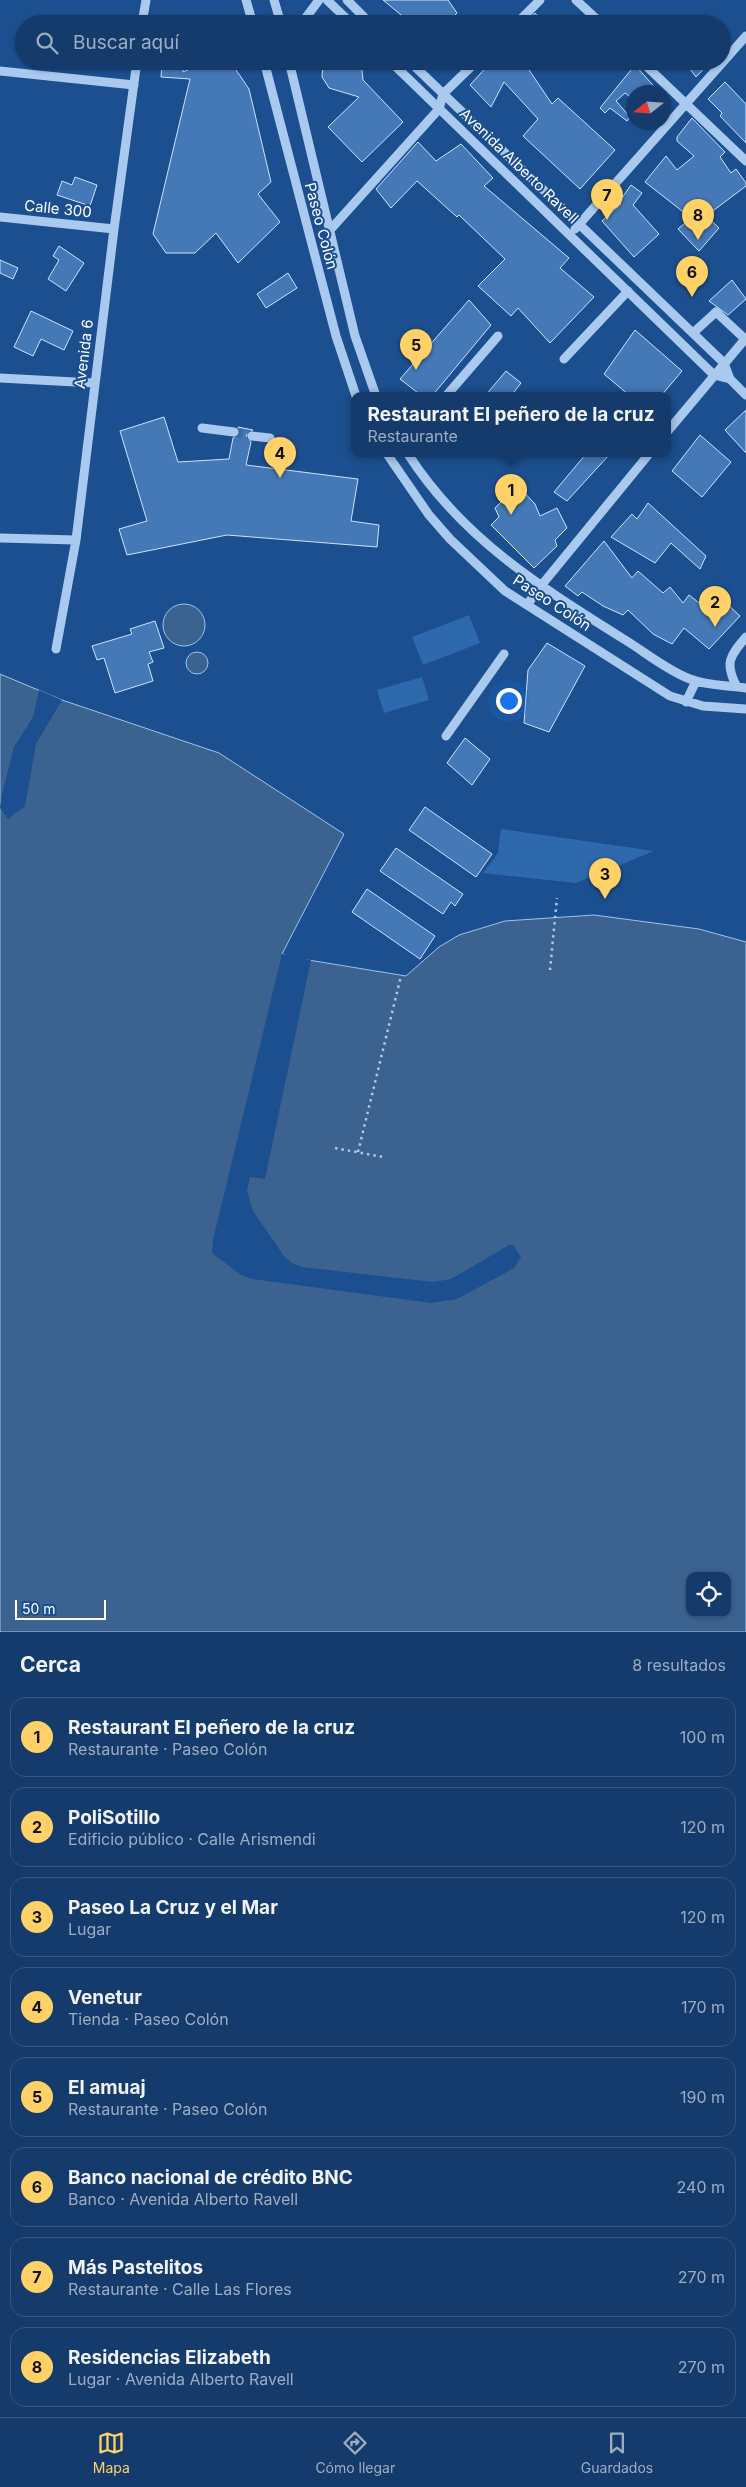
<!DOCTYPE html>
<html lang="es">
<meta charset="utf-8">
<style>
:root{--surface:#143b6b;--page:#1d4271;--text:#f1f3f6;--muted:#9dadc1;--line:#33557e;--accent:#ffd166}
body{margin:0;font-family:Inter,sans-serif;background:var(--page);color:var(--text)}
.controls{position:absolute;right:15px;bottom:15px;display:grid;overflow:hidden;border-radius:10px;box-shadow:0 1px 4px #0004}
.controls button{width:45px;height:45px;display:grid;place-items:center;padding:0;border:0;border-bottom:1px solid var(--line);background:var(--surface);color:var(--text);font:25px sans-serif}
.compass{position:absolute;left:626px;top:85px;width:45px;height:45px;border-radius:50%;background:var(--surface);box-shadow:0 1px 4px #0004;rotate:253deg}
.scale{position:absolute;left:15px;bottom:12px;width:91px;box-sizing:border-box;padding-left:5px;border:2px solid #fff;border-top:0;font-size:14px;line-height:18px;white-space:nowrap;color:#fff;-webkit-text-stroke:4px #1b4f8f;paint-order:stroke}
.you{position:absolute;left:508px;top:700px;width:18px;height:18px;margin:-12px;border:4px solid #fff;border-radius:50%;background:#1a73e8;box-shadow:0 0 0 8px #1a73e833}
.badge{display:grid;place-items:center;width:32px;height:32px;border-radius:50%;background:var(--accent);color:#111;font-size:16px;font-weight:700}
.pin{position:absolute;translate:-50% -41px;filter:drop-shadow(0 1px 2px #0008)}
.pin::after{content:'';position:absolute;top:26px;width:18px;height:15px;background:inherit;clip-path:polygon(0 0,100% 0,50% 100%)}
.popup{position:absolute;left:351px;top:392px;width:320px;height:65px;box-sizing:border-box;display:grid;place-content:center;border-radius:10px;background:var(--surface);filter:drop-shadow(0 1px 4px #0005);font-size:16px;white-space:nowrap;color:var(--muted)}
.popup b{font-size:19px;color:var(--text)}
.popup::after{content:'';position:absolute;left:50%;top:100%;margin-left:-10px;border:10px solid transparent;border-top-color:var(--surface)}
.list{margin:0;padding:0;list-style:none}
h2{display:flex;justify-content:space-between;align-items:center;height:65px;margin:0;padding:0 20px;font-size:21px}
h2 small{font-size:16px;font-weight:400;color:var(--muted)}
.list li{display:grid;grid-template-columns:32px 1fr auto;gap:15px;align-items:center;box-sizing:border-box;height:80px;margin:0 10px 10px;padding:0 10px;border:1px solid var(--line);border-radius:15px}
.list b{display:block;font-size:19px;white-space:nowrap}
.list p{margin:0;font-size:16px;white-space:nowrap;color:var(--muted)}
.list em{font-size:16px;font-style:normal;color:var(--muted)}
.icon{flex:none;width:28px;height:28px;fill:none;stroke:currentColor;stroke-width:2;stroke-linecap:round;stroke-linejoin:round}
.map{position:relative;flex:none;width:746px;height:1632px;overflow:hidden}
.search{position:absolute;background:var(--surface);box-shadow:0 1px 4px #0004;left:15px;right:15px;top:15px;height:55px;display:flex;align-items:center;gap:12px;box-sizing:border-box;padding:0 18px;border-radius:28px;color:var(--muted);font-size:19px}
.sheet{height:785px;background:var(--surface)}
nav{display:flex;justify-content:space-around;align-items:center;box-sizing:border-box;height:70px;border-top:1px solid var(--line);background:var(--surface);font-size:14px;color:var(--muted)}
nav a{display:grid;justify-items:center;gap:2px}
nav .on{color:var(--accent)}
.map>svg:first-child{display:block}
</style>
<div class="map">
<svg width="746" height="1632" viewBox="0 0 746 1632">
<rect width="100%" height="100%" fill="#1b4f8f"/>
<!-- green -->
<path fill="#2e69ad" d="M469,615L480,643L423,665L412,637Z
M422,677L429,700L384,713L377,690Z
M501,829L654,851L576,883L483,873L498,853Z"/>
<!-- water -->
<path fill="#3c6290" stroke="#9cc4f0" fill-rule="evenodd" d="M163 625a21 21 0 1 1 42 0a21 21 0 1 1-42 0Z
M186 663a11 11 0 1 1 22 0a11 11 0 1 1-22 0Z
M0,674L62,700L219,753L344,834L282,954L290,957L406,976L439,947L459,935L505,921L594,915L699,929L746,942V1632H0ZM690,1576H727V1613H690Z"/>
<!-- pier -->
<path fill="#1b4f8f" d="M39,690L62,700L36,744L25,806L8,819L0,808L2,794L14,747L33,717Z
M282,954L311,960L265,1179L250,1177L247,1191L253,1211L284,1256L292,1263L302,1267L433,1282L451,1279L509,1245H513L521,1257L514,1268L457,1299L431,1303L252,1279L241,1275L212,1253L213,1240Z"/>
<!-- building -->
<path fill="#4478b7" stroke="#cfe3fa" d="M383,0H448L457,13L454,16L462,24H412Z
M535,13L545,24H525Z
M162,61H184L183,72L209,61H230L249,89L271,182L258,194L280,222L238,263L216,233L195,253H166L153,234L190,79L161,77Z
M323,61H361L363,80L403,122L362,162L328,127L359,97L329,88L322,77Z
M492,61H523L552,104L558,98L615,150L580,189L523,136L538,119L504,82L491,107L470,85Z
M684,61H711L696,77Z
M635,65L659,92H634V100L625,93L616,101L630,117L627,121L610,108L605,113L600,108Z
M725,82L746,104V143L720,116L722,113L708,99Z
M692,118L725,152L720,157L731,173L736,169L746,183V186L706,216L719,228L699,251L678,229L691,218L645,182L666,156L677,170L694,156L677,141V137Z
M418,142L436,161L461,144L493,178L484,186L569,258L560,268L594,297L550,343L518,308L511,316L478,286L505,259L459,215L457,217L417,181L391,208L376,189Z
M75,177L97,185L90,206L57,195L62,181L72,185Z
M631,185L642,193L633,205L659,234L634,257L602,221L621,204L619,202Z
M59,246L84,263L66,291L48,279L59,260L53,256Z
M0,260L18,268L13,279L0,273Z
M288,273L297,288L266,308L257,294Z
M732,280L746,299L728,315L709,301Z
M469,300L491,325L432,396H422L400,379Z
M31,311L73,331L64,350L41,339L33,356L14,347Z
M635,330L682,371L661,396H630L604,374Z
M506,371L521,383L511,396H485Z
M746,410V453L725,430Z
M164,417L178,462L229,459L233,438L240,433L238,427L253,430L246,435L251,442L246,465L358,479L351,521L379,525L377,547L227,535L127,555L119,529L147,521L120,431Z
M700,435L731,462L702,497L672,471Z
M586,454H610L567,501L554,492Z
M519,487L535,504L540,516L557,508L567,528L555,540L557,546L534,568L491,525L499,517L495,508L513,490Z
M648,503L706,556L700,569L671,543L655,563L611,537L632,514L637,519Z
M604,541L632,578L638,571L663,593L670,587L683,603L689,595L712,613L724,601L740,616L709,649L684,628L672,644L653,634L628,610L623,615L603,606L582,592L578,596L565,586Z
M155,621L164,648L149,652L153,662L148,664L153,681L115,693L104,658L97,660L92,646L132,634L130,629Z
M547,643L585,666L549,732L524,723L528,670Z
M465,738L490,759L472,785L447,763Z
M425,807L492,854L476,877L409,830Z
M396,848L463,894L455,906L451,902L443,914L380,871Z
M367,889L435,936L420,959L352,912Z"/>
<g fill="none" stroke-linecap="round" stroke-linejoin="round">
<!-- minor-tunnel -->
<path stroke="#3d69a0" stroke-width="9" stroke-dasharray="9 4.5" stroke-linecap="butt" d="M234,432L252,436"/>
<!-- path -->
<path stroke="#a9c9ee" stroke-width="2.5" stroke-dasharray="2.5 4" stroke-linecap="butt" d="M550,970L557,898
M335,1148L383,1157
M358,1152L401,976"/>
<!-- minor -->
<path stroke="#a9c9ee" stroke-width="9" d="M246,0L253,24
M274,0L281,24
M327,0L352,24
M347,0L371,24
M576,0L602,24
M142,24L146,0
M301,24L319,0
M516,24L540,0
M264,61L336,336L356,396
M289,61L355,336L376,396
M390,61L714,375
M409,61L724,363L730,379L714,375
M641,61L746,161
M0,71L134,85
M0,217L114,229
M575,229L746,36
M330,230L439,109L443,94L477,61
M693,333L716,312L745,339
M564,359L628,291
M0,378L94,383
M730,379L746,395
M446,396L498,336
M202,428L234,432
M667,432L746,338
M252,436L270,438
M387,454L429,515L450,539L505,591L670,696L703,706L746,709
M408,454C462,538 539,586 622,638C644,651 666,670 690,679C708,686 727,685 746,688
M0,538L76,540
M527,605L540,587L649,454
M56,649L76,540L114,229L137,61
M737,687C724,663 730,656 746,637
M686,702L696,681
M446,736L504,654"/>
</g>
<g text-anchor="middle" stroke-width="4" stroke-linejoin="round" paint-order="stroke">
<!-- street labels -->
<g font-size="15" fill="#fff" stroke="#1b4f8f">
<text transform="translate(519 166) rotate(44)" y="5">Avenida Alberto Ravell</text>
<text transform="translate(58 209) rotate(6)" y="5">Calle 300</text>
<text transform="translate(321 226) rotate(75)" y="5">Paseo Colón</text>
<text transform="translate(84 354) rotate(-83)" y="5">Avenida 6</text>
<text transform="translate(552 603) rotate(33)" y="5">Paseo Colón</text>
</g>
</g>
</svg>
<div class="controls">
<button><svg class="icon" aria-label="locate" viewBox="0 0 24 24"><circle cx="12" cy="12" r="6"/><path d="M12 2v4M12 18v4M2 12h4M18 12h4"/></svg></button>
</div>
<svg class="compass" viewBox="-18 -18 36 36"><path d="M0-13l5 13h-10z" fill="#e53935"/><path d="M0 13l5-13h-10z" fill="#9dadc1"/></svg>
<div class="scale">50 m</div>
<div class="you"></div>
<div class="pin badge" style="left:511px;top:515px">1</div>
<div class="popup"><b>Restaurant El peñero de la cruz</b>Restaurante</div>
<div class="pin badge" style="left:715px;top:627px">2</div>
<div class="pin badge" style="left:605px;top:899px">3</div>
<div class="pin badge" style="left:280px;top:478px">4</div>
<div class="pin badge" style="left:416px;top:370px">5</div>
<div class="pin badge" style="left:692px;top:297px">6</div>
<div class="pin badge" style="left:607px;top:220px">7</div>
<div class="pin badge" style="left:698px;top:240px">8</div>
<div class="search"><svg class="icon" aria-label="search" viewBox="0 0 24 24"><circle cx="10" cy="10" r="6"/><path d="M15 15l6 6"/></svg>Buscar aquí</div>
</div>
<section class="sheet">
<h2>Cerca<small>8 resultados</small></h2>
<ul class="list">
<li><span class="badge">1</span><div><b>Restaurant El peñero de la cruz</b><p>Restaurante · Paseo Colón</p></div><em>100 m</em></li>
<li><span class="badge">2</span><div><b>PoliSotillo</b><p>Edificio público · Calle Arismendi</p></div><em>120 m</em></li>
<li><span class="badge">3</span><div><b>Paseo La Cruz y el Mar</b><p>Lugar</p></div><em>120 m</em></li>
<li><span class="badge">4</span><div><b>Venetur</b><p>Tienda · Paseo Colón</p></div><em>170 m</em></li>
<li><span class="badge">5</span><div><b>El amuaj</b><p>Restaurante · Paseo Colón</p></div><em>190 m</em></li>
<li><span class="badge">6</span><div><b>Banco nacional de crédito BNC</b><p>Banco · Avenida Alberto Ravell</p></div><em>240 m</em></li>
<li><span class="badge">7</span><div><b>Más Pastelitos</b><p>Restaurante · Calle Las Flores</p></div><em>270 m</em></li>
<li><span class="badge">8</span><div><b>Residencias Elizabeth</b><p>Lugar · Avenida Alberto Ravell</p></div><em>270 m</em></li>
</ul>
</section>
<nav>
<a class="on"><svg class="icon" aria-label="map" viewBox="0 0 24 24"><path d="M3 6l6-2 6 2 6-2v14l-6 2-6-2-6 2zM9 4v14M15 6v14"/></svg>Mapa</a>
<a><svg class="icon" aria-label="directions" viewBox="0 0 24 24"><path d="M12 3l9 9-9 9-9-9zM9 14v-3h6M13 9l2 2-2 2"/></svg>Cómo llegar</a>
<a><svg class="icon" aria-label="saved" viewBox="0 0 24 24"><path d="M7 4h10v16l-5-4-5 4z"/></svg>Guardados</a>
</nav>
